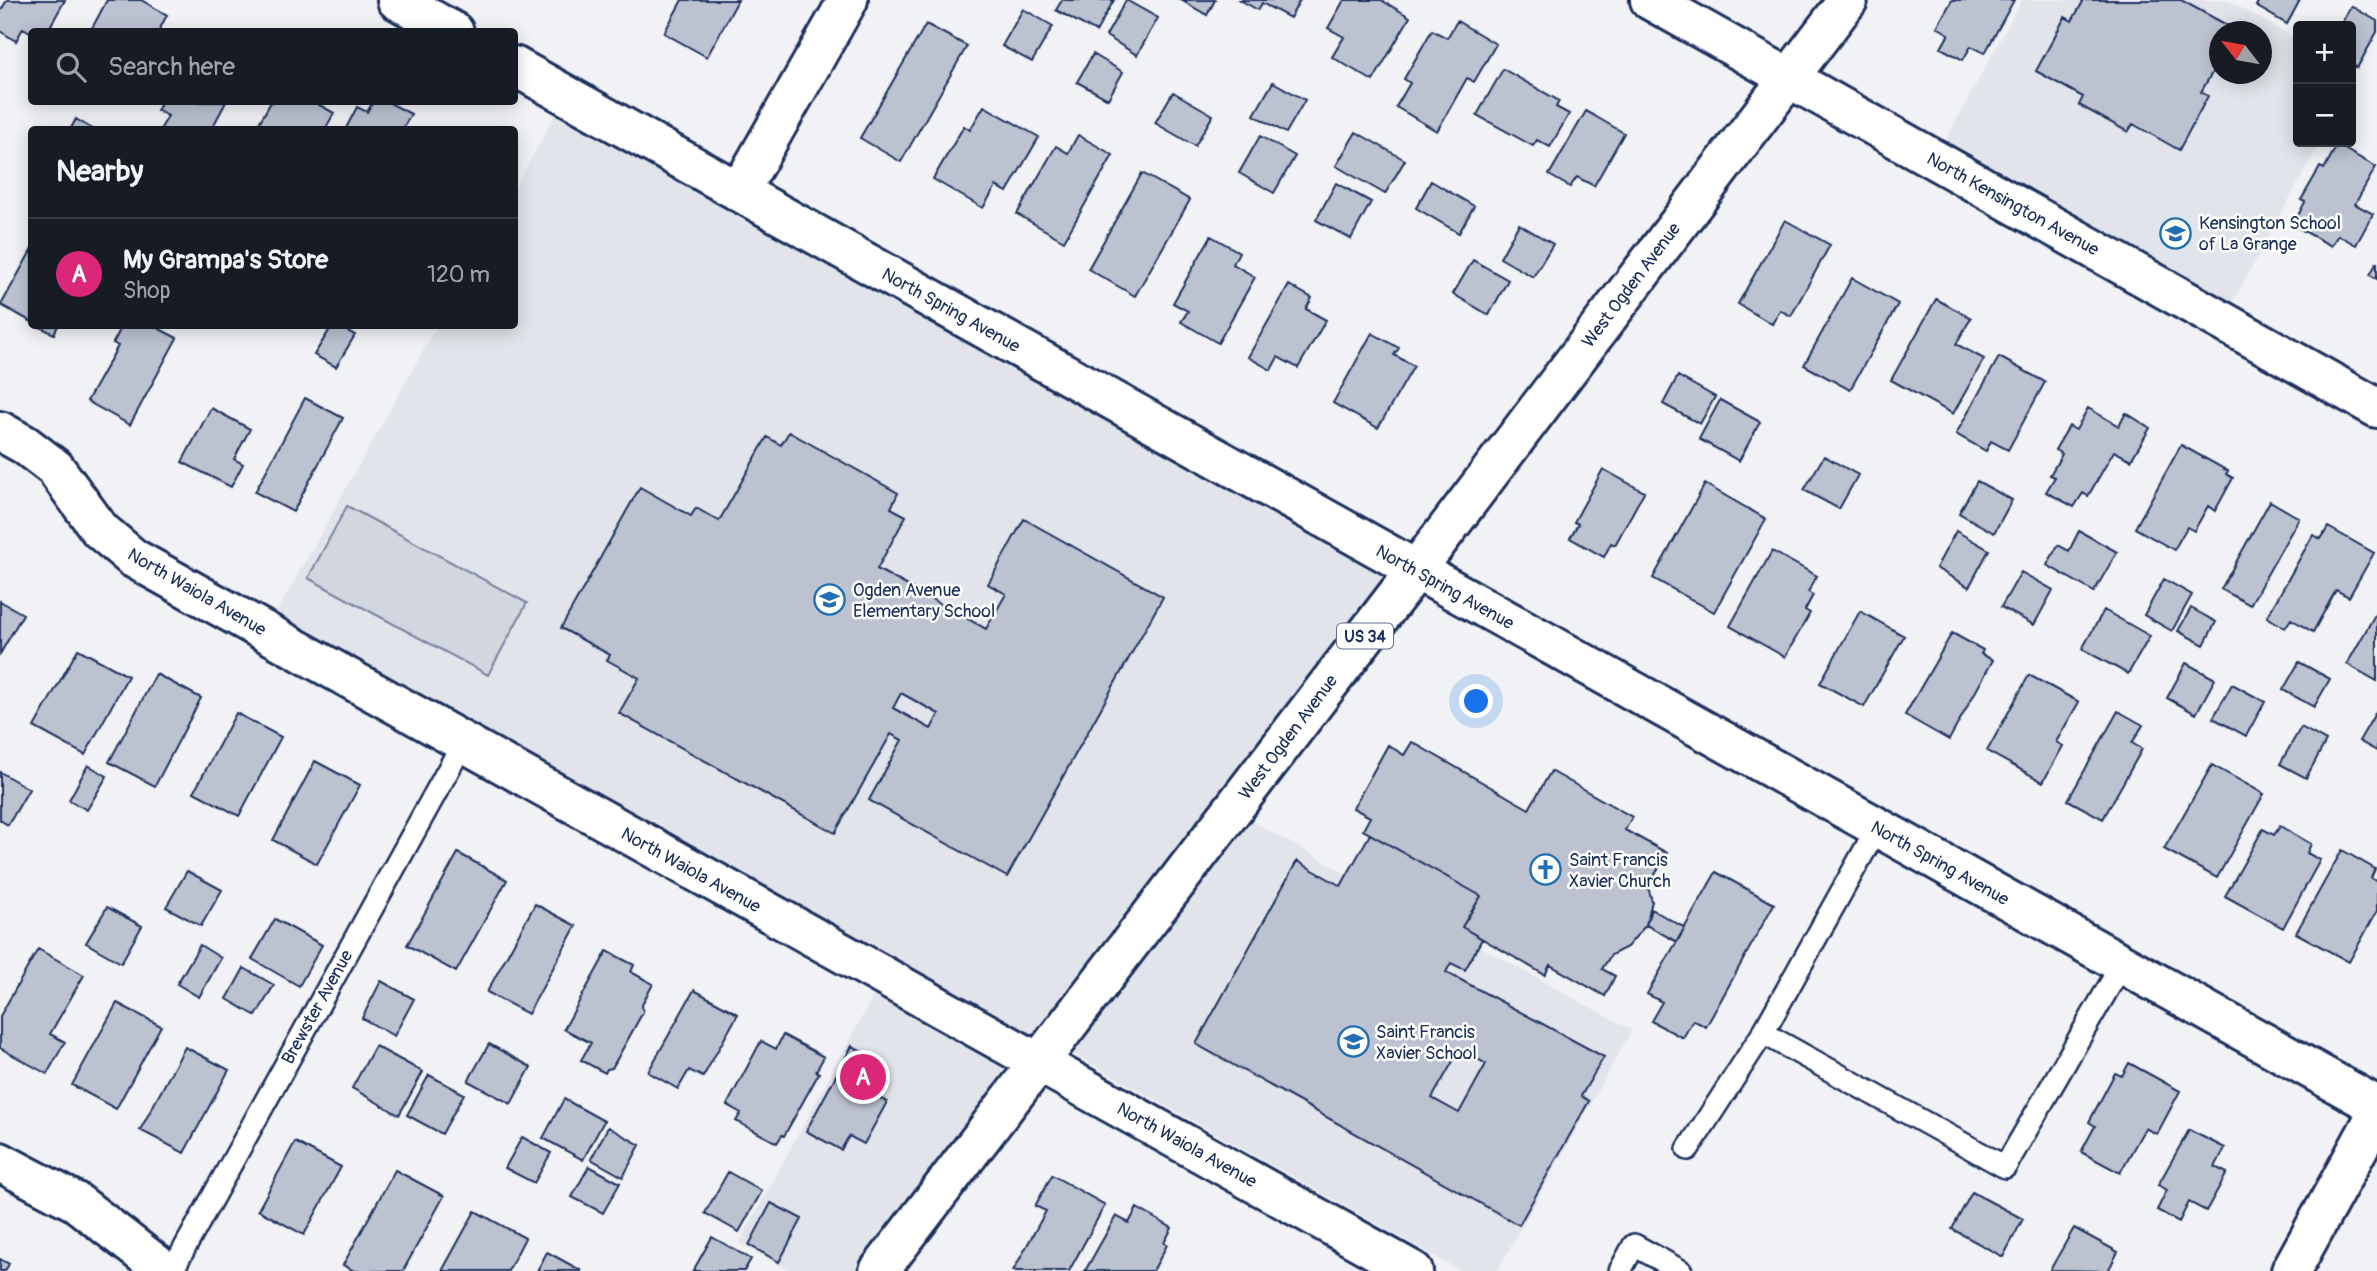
<!DOCTYPE html>
<meta charset="utf-8">
<style>
:root{--surface:#171b24;--page:#242831;--text:#f1f3f6;--muted:#9ea1a6;--line:#363941;--accent:#db2777}
body{margin:0;font-family:Pangolin,sans-serif;background:var(--page);color:var(--text)}
.controls{position:absolute;right:21px;top:21px;display:grid;overflow:hidden;border-radius:7px;box-shadow:0 4px 18px #0003}
.controls button{width:63px;height:63px;display:grid;place-items:center;padding:0;border:0;border-bottom:2px solid var(--line);background:var(--surface);color:var(--text);font:35px sans-serif}
.compass{position:absolute;left:2209px;top:21px;width:63px;height:63px;border-radius:50%;background:var(--surface);box-shadow:0 4px 18px #0003;rotate:301deg}
.you{position:absolute;left:1477px;top:702px;width:24px;height:24px;margin:-18px;border:5px solid #fff;border-radius:50%;background:#1a73e8;box-shadow:0 0 0 10px #1a73e833}
.badge{display:grid;place-items:center;width:46px;height:46px;border-radius:50%;background:var(--accent);color:#fff;font-size:23px;font-weight:700}
.pin{position:absolute;translate:-50% -50%;border:4px solid #fff;box-shadow:0 2px 7px #0006}
.list{margin:0;padding:0;list-style:none}
h2{display:flex;justify-content:space-between;align-items:center;height:91px;margin:0;padding:0 28px;font-size:30px}
h2 small{font-size:23px;font-weight:400;color:var(--muted)}
.list li{display:grid;grid-template-columns:46px 1fr auto;gap:21px;align-items:center;box-sizing:border-box;height:112px;padding:0 28px;border-top:2px solid var(--line)}
.list b{display:block;font-size:26px;white-space:nowrap}
.list p{margin:0;font-size:23px;white-space:nowrap;color:var(--muted)}
.list em{font-size:23px;font-style:normal;color:var(--muted)}
.icon{flex:none;width:38px;height:38px;fill:none;stroke:currentColor;stroke-width:2;stroke-linecap:round;stroke-linejoin:round}
.map{position:relative;flex:none;width:2377px;height:1271px;overflow:hidden}
.search{position:absolute;background:var(--surface);box-shadow:0 4px 18px #0003;left:28px;top:28px;width:490px;height:77px;display:flex;align-items:center;gap:18px;box-sizing:border-box;padding:0 24px;border-radius:7px;color:var(--muted);font-size:26px}
.panel{position:absolute;background:var(--surface);box-shadow:0 4px 18px #0003;left:28px;top:126px;width:490px;height:203px;border-radius:7px}
.map>svg:first-child{display:block}
</style>
<div class="map">
<svg width="2377" height="1271" viewBox="0 0 2377 1271">
<rect width="100%" height="100%" fill="#f1f2f5"/>
<filter id="ink" filterUnits="userSpaceOnUse"><feTurbulence type="fractalNoise" baseFrequency=".0143" numOctaves="2"/><feDisplacementMap in="SourceGraphic" scale="14" xChannelSelector="R" yChannelSelector="G"/><feConvolveMatrix kernelMatrix="1 2 1 2 8 2 1 2 1" color-interpolation-filters="sRGB"/></filter>
<g filter="url(#ink)">
<!-- built -->
<path fill="#e1e4ea" fill-rule="evenodd" d="M2022,0H2227L2298,40V142H2321L2225,315L1939,152ZM2220,32H2262V74H2220Z
M559,108L1396,573L873,1271H790L739,1243L886,973L269,626L437,326H514L515,188Z
M1247,819L1632,1030L1497,1271H1461L1072,1053Z"/>
<!-- green -->
<path fill="#d2d6df" stroke="#76829e" stroke-width="2" d="M347,506L527,603L488,675L308,578Z"/>
<!-- building -->
<path fill="#bcc2d0" stroke="#1b2f5e" stroke-width="2" fill-rule="evenodd" d="M7,0H65L47,32L32,33L23,28L16,41L0,31V12Z
M107,0H141L167,15L158,32H90Z
M682,0H738L707,57L664,33Z
M1062,0H1114L1096,32L1056,10Z
M1126,0L1158,18L1137,55L1106,36Z
M1181,0H1215L1207,15Z
M1240,0H1300L1290,18L1262,3L1258,10Z
M1344,0H1381L1410,17L1373,81L1332,57L1344,37L1328,28Z
M1952,0H2014L1985,53L1971,46L1963,60L1941,48L1949,34L1937,27Z
M2084,0H2181L2236,30L2220,32V59L2201,92L2208,96L2179,150L2133,124L2128,132L2079,105L2083,97L2036,71L2065,17L2072,21Z
M2259,0H2300L2287,24L2256,6Z
M2351,6L2377,21V32L2357,68L2351,64V26H2340Z
M1023,9L1053,26L1032,62L1002,46Z
M1457,21L1496,44L1474,82L1467,78L1437,131L1396,107L1410,83L1404,79L1432,30L1447,38Z
M926,24L967,46L901,162L860,138Z
M1093,54L1123,72L1108,99L1077,82Z
M1503,69L1559,101L1556,107L1569,114L1550,147L1537,140L1533,146L1477,115Z
M1273,82L1305,100L1286,133L1254,115Z
M1173,92L1213,115L1195,146L1155,123Z
M162,102H226L211,130H160L168,116L157,110Z
M271,102H314L334,113L325,130H255Z
M373,102H388L411,114L402,130H345L357,107L367,112Z
M984,106L1039,137L1007,192L996,186L983,208L933,179L964,126L970,130Z
M1586,111L1624,133L1594,186L1577,177L1570,187L1549,175Z
M76,119L94,130H70Z
M1356,132L1405,160L1385,194L1336,166Z
M1078,135L1113,155L1064,241L1017,214L1056,146L1068,153Z
M1260,136L1295,156L1274,193L1239,173Z
M2337,145L2376,167L2355,204L2373,214L2356,245L2338,235L2331,246L2293,225L2305,202L2301,200L2320,167L2324,169Z
M1142,173L1190,200L1135,296L1088,269Z
M1431,181L1474,206L1459,233L1416,208Z
M1336,183L1371,202L1351,239L1316,220Z
M1785,220L1830,245L1791,316L1780,310L1772,324L1738,304Z
M1519,224L1553,244L1533,277L1500,258Z
M1211,236L1239,252L1233,264L1255,277L1218,343L1181,322L1188,311L1173,303Z
M32,249V322L1,305Z
M1473,260L1508,280L1489,315L1453,294Z
M2377,262V279L2370,275Z
M1852,278L1898,304L1850,390L1804,365Z
M1289,285L1312,298L1306,309L1326,320L1298,368L1278,357L1271,370L1248,357Z
M1936,299L1971,318L1956,344L1984,359L1953,414L1891,380Z
M38,326H58L54,334Z
M122,326H154L177,338L130,425L87,401L118,346L113,343Z
M332,326H338L355,335L336,367L314,355Z
M1372,333L1399,348L1394,355L1414,366L1378,428L1333,403Z
M1999,357L2045,382L2008,450L1991,441L1986,451L1956,434Z
M1678,376L1715,397L1700,424L1663,404Z
M305,398L343,418L293,512L255,492Z
M1720,400L1760,422L1739,461L1699,439Z
M211,408L250,429L234,459L243,464L231,487L182,462Z
M2088,408L2119,426L2126,413L2150,428L2131,460L2114,451L2088,496L2083,493L2074,507L2046,492L2055,477L2050,475L2062,454L2055,450L2069,426L2076,430Z
M789,432L898,493L891,508L906,516L877,569L986,629L1006,594L988,584L1024,519L1163,597L1007,877L869,800L902,740L891,734L835,833L619,713L639,678L607,660L610,655L561,628L640,487L691,516L696,508L719,521L767,437L781,445ZM901,693L939,714L931,729L893,708Z
M2181,445L2228,471L2226,474L2233,478L2215,511L2208,506L2194,531L2187,527L2174,550L2135,528Z
M1824,456L1858,475L1839,509L1804,490Z
M1603,469L1644,492L1615,545L1611,543L1604,557L1570,538L1578,524L1574,522Z
M1977,481L2012,500L1994,533L1959,513Z
M1705,484L1766,519L1714,612L1653,578Z
M2270,501L2299,518L2250,605L2221,589Z
M2328,527L2374,553L2349,597L2336,590L2313,632L2291,619L2285,628L2267,617L2313,535L2321,539Z
M1956,531L1989,550L1969,587L1936,568Z
M2079,531L2117,552L2094,592L2047,565L2058,545L2069,551Z
M1772,551L1817,576L1808,592L1813,595L1805,610L1810,613L1785,657L1730,626Z
M2021,572L2053,590L2034,625L2001,607Z
M2164,579L2192,595L2172,631L2144,615Z
M0,601L23,614L0,654Z
M2191,608L2216,622L2204,645L2178,631Z
M2104,610L2150,636L2128,674L2082,649Z
M1860,611L1904,636L1864,707L1820,683Z
M2377,611V681L2347,664Z
M1952,633L1983,650L1981,654L1993,660L1949,740L1905,715Z
M78,649L128,676L85,755L34,727Z
M2299,662L2330,679L2314,707L2283,690Z
M2186,663L2215,679L2196,714L2167,698Z
M156,674L201,698L155,786L109,762Z
M2029,675L2079,702L2056,742L2063,746L2043,782L1987,751Z
M2232,684L2265,702L2246,736L2213,718Z
M2377,710V751L2359,741Z
M2118,711L2143,725L2132,743L2142,749L2103,819L2068,800Z
M236,713L281,737L239,816L194,792Z
M2301,727L2326,741L2306,778L2280,764Z
M1412,742L1529,809L1551,771L1632,817L1625,830L1667,853L1648,887L1652,901L1646,925L1627,947L1611,955L1602,969L1615,976L1605,996L1550,965L1545,975L1462,927L1481,896L1363,830L1370,817L1353,808L1388,745L1404,755Z
M315,761L360,785L317,864L273,840Z
M88,765L107,776L87,810L69,800Z
M2212,765L2264,794L2217,878L2164,849Z
M0,772L29,789L8,825L0,820Z
M2280,826L2311,844L2307,853L2320,860L2283,928L2225,896L2263,829L2274,835Z
M1370,834L1481,896L1462,927L1482,939L1465,970L1451,963L1446,972L1604,1057L1581,1096L1589,1101L1519,1225L1196,1044L1297,861L1341,886ZM1460,1049L1486,1064L1459,1113L1432,1098Z
M2342,850L2375,869L2371,878L2377,882V911L2349,962L2296,933Z
M458,853L507,880L456,972L407,945Z
M187,871L222,890L201,926L166,907Z
M1716,872L1774,904L1706,1027L1693,1020L1683,1038L1651,1021L1662,1002L1647,994Z
M535,904L576,926L528,1014L487,992Z
M107,907L142,926L121,963L86,943Z
M1651,909L1685,928L1677,942L1646,925Z
M275,919L322,945L299,986L252,959Z
M200,945L221,958L199,997L177,984Z
M38,949L84,975L50,1034L65,1042L47,1074L0,1048V1016Z
M607,951L634,965L631,972L653,984L642,1005L643,1012L612,1068L607,1069L605,1073L581,1060L591,1043L564,1029Z
M244,968L274,985L256,1016L227,999Z
M381,981L414,999L394,1036L362,1018Z
M694,990L738,1014L703,1077L689,1070L678,1089L648,1072Z
M117,1003L161,1026L116,1109L72,1085Z
M783,1035L824,1057L816,1071L819,1073L784,1136L782,1135L777,1143L736,1121L741,1113L727,1105L761,1041L776,1049Z
M489,1044L531,1067L511,1104L468,1081Z
M375,1046L423,1072L399,1115L352,1088Z
M852,1046L887,1066L872,1094L887,1102L864,1144L849,1136L841,1150L806,1131Z
M185,1047L229,1070L184,1153L140,1130Z
M2129,1063L2180,1091L2157,1134L2145,1128L2120,1173L2081,1152L2095,1126L2089,1122L2115,1073L2122,1076Z
M429,1075L464,1094L442,1134L407,1115Z
M564,1099L604,1121L583,1160L543,1138Z
M608,1127L640,1145L623,1177L591,1159Z
M2189,1130L2225,1148L2215,1167L2227,1173L2206,1211L2189,1202L2179,1222L2157,1210L2167,1190L2158,1185Z
M522,1137L551,1153L534,1183L505,1168Z
M295,1142L341,1167L304,1235L258,1210Z
M589,1166L620,1183L603,1213L572,1197Z
M395,1170L444,1196L403,1271H354L343,1265Z
M728,1172L762,1191L739,1232L705,1213Z
M1052,1175L1105,1205L1069,1271H1013L1046,1211L1035,1206Z
M1972,1192L2023,1219L2003,1257L1952,1229Z
M771,1203L802,1219L779,1262L749,1245Z
M1137,1208L1172,1228L1164,1243L1167,1245L1153,1271H1085L1116,1216L1129,1223Z
M475,1211L525,1238L508,1271H442Z
M2074,1228L2118,1252L2108,1271L2050,1270Z
M712,1237L751,1259L744,1271H693Z
M547,1252L582,1271H537Z
M0,1259L9,1264L5,1271H0Z"/>
<g fill="none" stroke-linecap="round" stroke-linejoin="round">
<defs>
<path id="lane" d="M1877,828L1763,1033L2005,1167L2122,964
M1688,1149L1763,1033
M172,1271L463,743
M1620,1271L1634,1245L1681,1271"/>
<path id="street" d="M397,0L454,32
M1650,0L2377,408
M514,66L2377,1106
M739,192L848,0
M0,431L25,445L55,468L100,530L133,558L1413,1271
M0,1162L76,1202L165,1271
M2291,1271L2377,1114"/>
<path id="primary" d="M879,1271L1416,570L1848,0"/>
</defs>
<!-- lane casing -->
<use href="#lane" stroke="#1b2f5e" stroke-width="26"/>
<!-- street casing -->
<use href="#street" stroke="#1b2f5e" stroke-width="44"/>
<!-- primary casing -->
<use href="#primary" stroke="#1b2f5e" stroke-width="44"/>
<!-- lane -->
<use href="#lane" stroke="#fff" stroke-width="21"/>
<!-- street -->
<use href="#street" stroke="#fff" stroke-width="38"/>
<!-- primary -->
<use href="#primary" stroke="#fff" stroke-width="38"/>
</g>
</g>
<!-- icons -->
<defs>
<symbol id="school-ring" viewBox="-11 -11 22 22"><circle r="9.5" fill="#fff" stroke="#1f6fb2" stroke-width="1.5"/><path d="M0-5L7-2L0 1L-7-2ZM-4 1L0 2.5L4 1V4Q0 6-4 4Z" fill="#1f6fb2"/></symbol>
<symbol id="church-ring" viewBox="-11 -11 22 22"><circle r="9.5" fill="#fff" stroke="#1f6fb2" stroke-width="1.5"/><path d="M-1.2-6h2.4v3.5h3.3v2.4h-3.3V6h-2.4V-.1h-3.3v-2.4h3.3Z" fill="#1f6fb2"/></symbol>
</defs>
<g fill-rule="evenodd">
<use href="#school-ring" x="2158" y="216" width="35" height="35"/>
<use href="#school-ring" x="812" y="582" width="35" height="35"/>
<use href="#church-ring" x="1528" y="852" width="35" height="35"/>
<use href="#school-ring" x="1336" y="1024" width="35" height="35"/>
</g>
<g text-anchor="middle" stroke-width="5" stroke-linejoin="round" paint-order="stroke">
<!-- shield labels -->
<rect fill="#fff" stroke="#5f6d8e" stroke-width="2" x="1337" y="623.5" width="56" height="25" rx="5"/>
<g font-size="16" font-weight="bold" fill="#1b2f5e">
<text x="1365" y="642">US 34</text>
</g>
<!-- street labels -->
<g font-size="18" fill="#1b2f5e" stroke="#fff">
<text transform="translate(2013 204) rotate(29)" y="6">North Kensington Avenue</text>
<text transform="translate(1631 285) rotate(-53)" y="6">West Ogden Avenue</text>
<text transform="translate(951 310) rotate(29)" y="6">North Spring Avenue</text>
<text transform="translate(1445 587) rotate(29)" y="6">North Spring Avenue</text>
<text transform="translate(197 592) rotate(30)" y="6">North Waiola Avenue</text>
<text transform="translate(1288 737) rotate(-53)" y="6">West Ogden Avenue</text>
<text transform="translate(1940 863) rotate(29)" y="6">North Spring Avenue</text>
<text transform="translate(691 870) rotate(29)" y="6">North Waiola Avenue</text>
<text transform="translate(317 1007) rotate(-61)" y="6">Brewster Avenue</text>
<text transform="translate(1187 1145) rotate(29)" y="6">North Waiola Avenue</text>
</g>
<!-- poi labels -->
<g font-size="18" fill="#1b2f5e" stroke="#fff" text-anchor="start">
<text x="2199" y="229">Kensington School<tspan x="2199" dy="21">of La Grange</tspan></text>
<text x="853" y="596">Ogden Avenue<tspan x="853" dy="21">Elementary School</tspan></text>
<text x="1569" y="866">Saint Francis<tspan x="1569" dy="21">Xavier Church</tspan></text>
<text x="1376" y="1038">Saint Francis<tspan x="1376" dy="21">Xavier School</tspan></text>
</g>
</g>
</svg>
<div class="controls">
<button>+</button>
<button>−</button>
</div>
<svg class="compass" viewBox="-18 -18 36 36"><path d="M0-13l5 13h-10z" fill="#e53935"/><path d="M0 13l5-13h-10z" fill="#9ea1a6"/></svg>
<div class="you"></div>
<div class="pin badge" style="left:863px;top:1077px">A</div>
<div class="search"><svg class="icon" aria-label="search" viewBox="0 0 24 24"><circle cx="10" cy="10" r="6"/><path d="M15 15l6 6"/></svg>Search here</div>
<section class="panel">
<h2>Nearby<small></small></h2>
<ul class="list">
<li><span class="badge">A</span><div><b>My Grampa's Store</b><p>Shop</p></div><em>120 m</em></li>
</ul>
</section>
</div>
